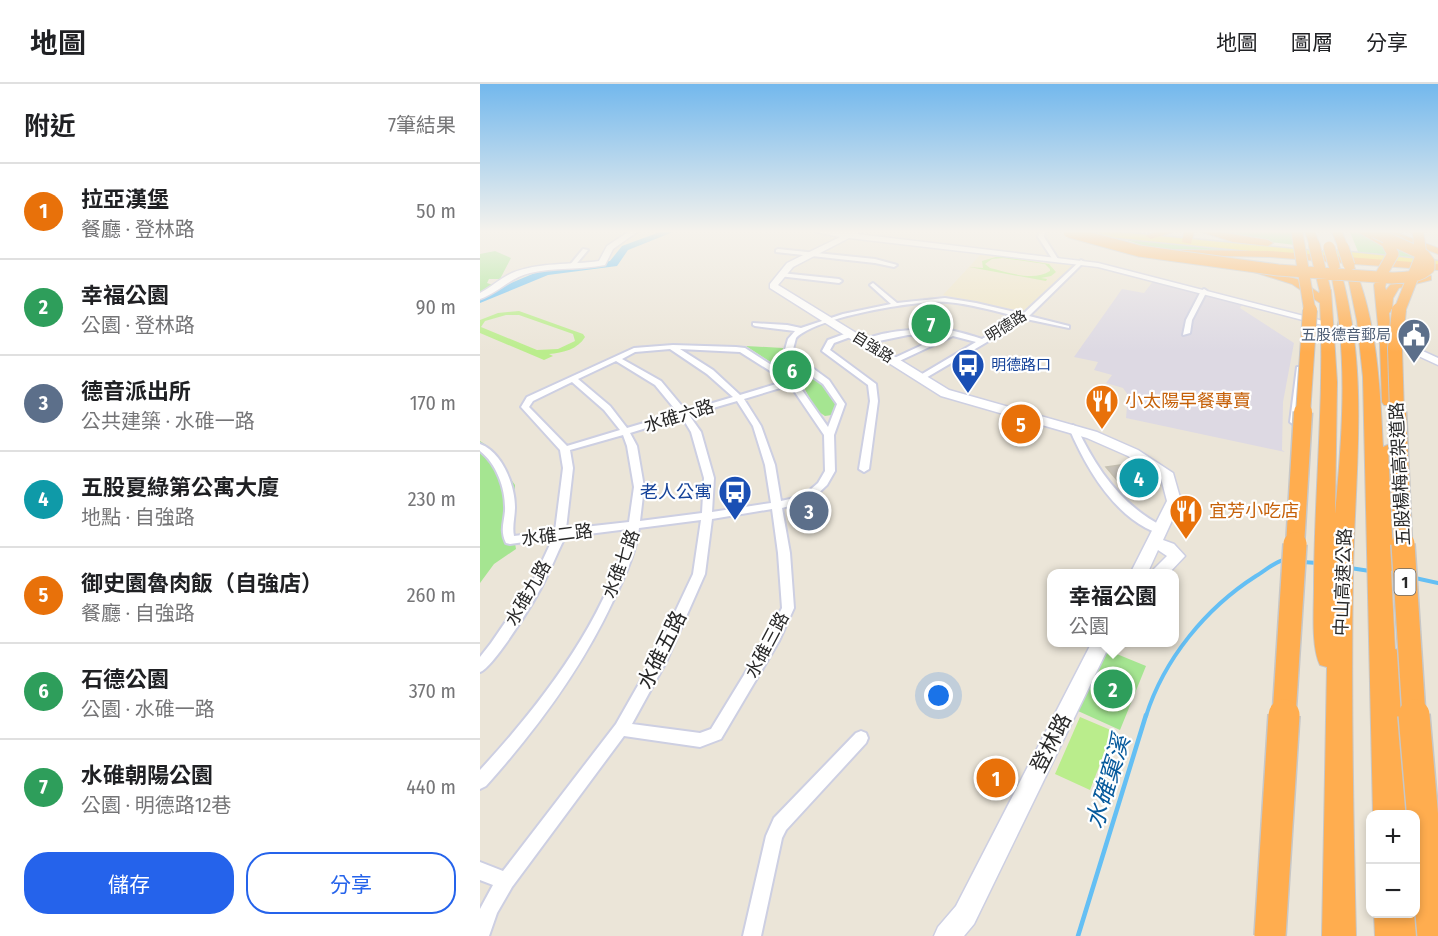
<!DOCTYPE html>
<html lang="zh-TW">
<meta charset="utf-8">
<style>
:root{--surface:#fff;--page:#f2f2f2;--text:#202124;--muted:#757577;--line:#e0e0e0;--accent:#2563eb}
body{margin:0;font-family:"Fira Sans Condensed","Noto Sans TC",sans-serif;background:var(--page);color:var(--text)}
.controls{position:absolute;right:18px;bottom:18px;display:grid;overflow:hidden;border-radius:12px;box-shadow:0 3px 9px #0003}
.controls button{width:54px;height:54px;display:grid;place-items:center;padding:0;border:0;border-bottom:2px solid var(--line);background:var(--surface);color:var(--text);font:30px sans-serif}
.you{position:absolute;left:459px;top:612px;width:21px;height:21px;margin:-15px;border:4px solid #fff;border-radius:50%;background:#1a73e8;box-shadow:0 0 0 9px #1a73e833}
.badge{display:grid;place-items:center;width:39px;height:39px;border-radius:50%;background:var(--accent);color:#fff;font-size:20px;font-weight:700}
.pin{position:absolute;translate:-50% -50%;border:3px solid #fff;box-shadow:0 2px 6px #0006}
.popup{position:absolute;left:567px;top:485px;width:132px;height:78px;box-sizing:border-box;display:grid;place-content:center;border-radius:12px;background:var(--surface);filter:drop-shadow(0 2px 4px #0005);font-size:20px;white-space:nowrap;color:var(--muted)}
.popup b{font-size:22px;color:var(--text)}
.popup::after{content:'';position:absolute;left:50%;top:100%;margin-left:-12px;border:12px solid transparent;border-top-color:var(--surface)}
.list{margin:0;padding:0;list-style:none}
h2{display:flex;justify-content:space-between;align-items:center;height:78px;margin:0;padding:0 24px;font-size:26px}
h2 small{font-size:20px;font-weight:400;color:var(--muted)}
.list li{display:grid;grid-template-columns:39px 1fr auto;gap:18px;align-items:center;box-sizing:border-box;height:96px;padding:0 24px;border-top:2px solid var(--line)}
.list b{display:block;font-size:22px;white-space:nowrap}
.list p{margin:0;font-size:20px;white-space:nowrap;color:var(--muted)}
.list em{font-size:20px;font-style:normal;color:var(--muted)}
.actions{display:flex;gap:12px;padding:18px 24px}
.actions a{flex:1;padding:14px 0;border:2px solid var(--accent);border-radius:24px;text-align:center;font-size:21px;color:var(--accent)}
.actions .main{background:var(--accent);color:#fff}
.map{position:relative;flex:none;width:958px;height:852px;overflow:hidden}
header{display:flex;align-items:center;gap:36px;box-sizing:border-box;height:84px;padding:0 30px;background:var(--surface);border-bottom:2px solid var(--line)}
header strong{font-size:28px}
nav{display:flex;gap:33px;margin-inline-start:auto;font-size:21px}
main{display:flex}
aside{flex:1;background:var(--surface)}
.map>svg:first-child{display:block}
</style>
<header>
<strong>地圖</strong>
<nav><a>地圖</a><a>圖層</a><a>分享</a></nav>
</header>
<main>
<aside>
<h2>附近<small>7筆結果</small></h2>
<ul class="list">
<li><span class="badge" style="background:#e8710a">1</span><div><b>拉亞漢堡</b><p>餐廳 · 登林路</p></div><em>50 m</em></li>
<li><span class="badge" style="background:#2e9e5b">2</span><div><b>幸福公園</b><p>公園 · 登林路</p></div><em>90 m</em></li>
<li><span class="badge" style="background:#5c6f8a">3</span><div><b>德音派出所</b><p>公共建築 · 水碓一路</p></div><em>170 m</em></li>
<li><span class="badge" style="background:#0f9aa8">4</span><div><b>五股夏綠第公寓大廈</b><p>地點 · 自強路</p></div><em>230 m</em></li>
<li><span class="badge" style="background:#e8710a">5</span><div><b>御史園魯肉飯（自強店）</b><p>餐廳 · 自強路</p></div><em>260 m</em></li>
<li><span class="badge" style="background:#2e9e5b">6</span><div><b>石德公園</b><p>公園 · 水碓一路</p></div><em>370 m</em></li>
<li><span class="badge" style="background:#2e9e5b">7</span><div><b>水碓朝陽公園</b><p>公園 · 明德路12巷</p></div><em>440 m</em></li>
</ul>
<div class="actions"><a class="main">儲存</a><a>分享</a></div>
</aside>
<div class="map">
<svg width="958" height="852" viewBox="0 0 958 852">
<rect width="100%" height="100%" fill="#ebe5d8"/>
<!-- industrial -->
<path fill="#ddd9e3" d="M674,196L763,219L760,224L814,259L803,318L802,366L805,368L646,334L648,311L643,304L626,299L632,291L614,286L618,278L594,273L642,205L664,209Z"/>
<!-- education -->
<path fill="#eee5c6" d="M502,169L595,181L545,228L463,211Z"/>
<!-- green -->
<path fill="#a5e591" d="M734,148H812L816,161L754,154Z
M870,148H889L932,167L936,175L879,170Z
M643,154L785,166C739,166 685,174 643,154Z
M15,167L31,174L20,195H9L7,199L13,201L0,212V170Z
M468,234L471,241L469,245H430L434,235Z
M266,262L303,264L304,274C325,288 356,302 358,330L345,332L336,326L321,298Z
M0,357L6,361L35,401L33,448L36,465L14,480L0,499Z
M627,566L666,582L640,646L598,627Z"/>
<!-- pitch -->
<path fill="#baed8c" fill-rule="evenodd" d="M519,172L569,180L576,188L571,192L561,194L567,195L566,197L489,183L503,184L502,177ZM523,174L565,180L570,185V187C554,198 527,188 510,184L505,180L512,175Z
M39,227L103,250L105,253C98,265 83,269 69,270L73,272L64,276L0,249V236L18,229ZM26,231H39L93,250L95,257L78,265L57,266L1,243L5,237Z
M600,633L633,647L610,706L575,690Z"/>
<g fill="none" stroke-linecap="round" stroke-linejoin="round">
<!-- stream-far1 -->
<path stroke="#64bff4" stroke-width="4" d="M823,478L837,479
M870,484L890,487
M935,494L958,499
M666,632C684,575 726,524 776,492C785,487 794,478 804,476"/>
<!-- stream -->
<path stroke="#64bff4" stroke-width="4.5" d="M598,852L666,631"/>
<!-- river -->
<path fill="#64bff4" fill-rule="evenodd" d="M180,148H193L148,166L137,182L68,191L0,219V212L62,186L130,177L142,162Z"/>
</g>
<!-- building -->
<path fill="#c6c1b8" stroke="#c6c1b2" stroke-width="1.5" d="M647,380L663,385L679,395L680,401L647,408L626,383Z"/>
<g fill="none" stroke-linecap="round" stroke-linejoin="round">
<!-- secondary-tunnel -->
<path stroke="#c4bfb5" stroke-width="10" stroke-dasharray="10 5" stroke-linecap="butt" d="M842,238L912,256"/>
<defs>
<path id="street" d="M560,148H565L564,153L578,175L577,176H573L558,153Z
M103,165L108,166L93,184H89V182Z
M298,165L395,175L417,181L414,183L395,179L296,168V166Z
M601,176L604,178L603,179L549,232L589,242V244L546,235L444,295H441L437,293L496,258L473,252L415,279L411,277L412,275L464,251H428L384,260L380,258C400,246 451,243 474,247C483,249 493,252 502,255L539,233C515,227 491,220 467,218C436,216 337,233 316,254L312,269L349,296L365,320L354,351L355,387L347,401L331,416L302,424L310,469L314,524L299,557L241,655L220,663L144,652L32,803L17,829L9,852H0V825L13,801L0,796V778L23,787L136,640L173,575L213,490L221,436L159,444C156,469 144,495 133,517C101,586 56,646 6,702L0,705V686C61,620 128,534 148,445L85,453C77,469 71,485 63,500C55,516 14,583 0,588V573L11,559L52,499L73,454L30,460L26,459C20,447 24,439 25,427C26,406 17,380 0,367V360C22,368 35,401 35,423C35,433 32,442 34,452L75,447L83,384L80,366L41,323L47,313L154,264L193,261L256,263L265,264L315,296L348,343L357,320L343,300L309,276L304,269L308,255L315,247L275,242L273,241V239L307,241L321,244L363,230L411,220L391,202L390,201L393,199L417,219L465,214L496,219L543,230ZM190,265L227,290L253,313L206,327L181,297L142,275L155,268ZM200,265L260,268L306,297L260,311L233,286ZM136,277L175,301L198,329L147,344L130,322L98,295ZM92,298L124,326L140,346L87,362L49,323L53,317ZM310,301L344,351L345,387L338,399L323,412L301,417L295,381L281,342L264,315ZM257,317L273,342L285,381L291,419L232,428L234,394L221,348L209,331ZM202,333L211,348L224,394L222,429L160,437L164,403L157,362L150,349ZM143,351L147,362L154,403L149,438L86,445L93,384L90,366ZM292,425L298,469L302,524L289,550L231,645L220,649L152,640L186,578L225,490L232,435Z
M301,189L359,195L362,197L359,199L299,192V190Z
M724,205L727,207L712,236L710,249L703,251L706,236L721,207Z
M370,248H373V252L354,259L350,266L396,300L398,317L389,385L384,388L379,385L390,317L388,301L342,267L348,256Z
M817,283H823L824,285L818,338L814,341L810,338Z
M593,341L597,344C617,386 642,422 684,443L685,446L684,449C677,450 673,447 666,444C629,424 605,381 589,344Z
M381,647L386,649L388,654L386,659L306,746L302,754L281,852H263L286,752L294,734L376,649Z"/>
<path id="secondary" d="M148,148H157L133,165L125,181C100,186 74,183 50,189C31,193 18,209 0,215V209C11,203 21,194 32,189C58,178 91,181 119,177L127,162Z
M336,148H379L377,150L618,179L847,238L842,241L618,183L369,154L313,183L298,201L469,306L617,348L658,366L693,389L701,417L683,456L694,460L705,472L688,490H669L687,472L678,466L667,490H650L687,417L681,394L648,372L607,354L461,312L290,204V200L307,179L360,153Z
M912,253L958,274V281L908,258L907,256Z
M612,558H631L494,840L484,852H454L458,843L476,822Z"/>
<path id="primary" d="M604,148H638L845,168L849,166L958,177V183L858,173L854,175L608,151Z"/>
<path id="highway" d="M675,148H693L671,155L666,152Z
M704,148H714L711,160L702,158Z
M722,148H739L788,156L793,159L788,162L753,158Z
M825,148H835L839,160L838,162H830Z
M852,148H862L868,163L867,165H859Z
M878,148H891L913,161L904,163Z
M900,148H915L958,164V170Z
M697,166L790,167L958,180V186L873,180C897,235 900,303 903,363L910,360L916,361L919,365L924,480L921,485L911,487L915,565L926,568L929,575L940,730L936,741V730H893L883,293L877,237L865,179L856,178L859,181C890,287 875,381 873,488C871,609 873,731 876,852H842L847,583L840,581C831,563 834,525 834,504C834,409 845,314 840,219L812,200L768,186L773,183L820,196L839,209L841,204L845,203L851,206L857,298L855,430C863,345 869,264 849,181L853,178L790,173L693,171V167Z
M947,191L951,192V196L919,204L913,214L912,226L909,229L918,318L916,321H904L902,318L900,261L894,201L896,199H904L906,206L911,200Z
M936,815L943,818L948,830L949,852H895L894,830H936Z"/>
</defs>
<!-- street casing -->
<use href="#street" stroke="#cdcfe2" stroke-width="4"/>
<!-- secondary casing -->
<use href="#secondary" stroke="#cdcfe2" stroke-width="3"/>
<!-- primary casing -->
<use href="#primary" stroke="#c7c7c7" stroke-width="3"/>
<!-- highway casing -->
<use href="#highway" stroke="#c7c7c7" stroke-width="2"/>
<!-- street -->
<use href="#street" fill="#fff" fill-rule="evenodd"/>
<!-- secondary -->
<use href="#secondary" fill="#fff" fill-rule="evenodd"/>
<!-- primary -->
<use href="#primary" fill="#f7e151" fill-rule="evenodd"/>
<!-- highway -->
<use href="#highway" fill="#ffad4f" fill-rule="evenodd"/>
<defs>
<path id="highway-bridge-far4" d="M589,148L659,167L798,186L912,194C925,193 939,194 949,184V178L944,171L894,148
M817,148L830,228
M834,160L845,206
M849,163L854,181
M863,163L869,181
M900,201L902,189L913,170L908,161
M919,228L941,172L938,148"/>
<path id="highway-bridge-far3" d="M823,330L830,226
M917,330L915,264L919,226"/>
<path id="highway-bridge-far2" d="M917,328L923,462
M815,462L823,328"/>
<path id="highway-bridge-far1" d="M923,460L934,632
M804,632L815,460"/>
<path id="highway-bridge" d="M934,631L953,852
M790,852L804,631"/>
</defs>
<!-- highway-bridge-far4 casing -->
<use href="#highway-bridge-far4" stroke="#c7c7c7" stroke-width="13" stroke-linecap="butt"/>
<!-- highway-bridge-far3 casing -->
<use href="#highway-bridge-far3" stroke="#c7c7c7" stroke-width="16" stroke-linecap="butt"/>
<!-- highway-bridge-far2 casing -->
<use href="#highway-bridge-far2" stroke="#c7c7c7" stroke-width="21" stroke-linecap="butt"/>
<!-- highway-bridge-far1 casing -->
<use href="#highway-bridge-far1" stroke="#c7c7c7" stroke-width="26" stroke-linecap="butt"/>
<!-- highway-bridge casing -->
<use href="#highway-bridge" stroke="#c7c7c7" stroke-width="34" stroke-linecap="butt"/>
<!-- highway-bridge-far4 -->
<use href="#highway-bridge-far4" stroke="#ffad4f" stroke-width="11"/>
<!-- highway-bridge-far3 -->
<use href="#highway-bridge-far3" stroke="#ffad4f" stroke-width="14"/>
<!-- highway-bridge-far2 -->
<use href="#highway-bridge-far2" stroke="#ffad4f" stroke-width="18"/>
<!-- highway-bridge-far1 -->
<use href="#highway-bridge-far1" stroke="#ffad4f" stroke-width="23"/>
<!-- highway-bridge -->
<use href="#highway-bridge" stroke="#ffad4f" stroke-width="31"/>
</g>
<!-- sky -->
<linearGradient id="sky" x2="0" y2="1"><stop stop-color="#73b8ed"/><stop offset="0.55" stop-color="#f6f3ed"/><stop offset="1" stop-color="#f6f3ed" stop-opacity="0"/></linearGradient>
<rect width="958" height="268" fill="url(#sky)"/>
<!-- icons -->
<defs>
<symbol id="civic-pin" viewBox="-11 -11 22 30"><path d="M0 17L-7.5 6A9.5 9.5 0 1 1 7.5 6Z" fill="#5c6f8a" stroke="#fff"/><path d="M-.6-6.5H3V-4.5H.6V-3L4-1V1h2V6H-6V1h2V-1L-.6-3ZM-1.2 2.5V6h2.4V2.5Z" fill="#fff"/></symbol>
<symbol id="bus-pin" viewBox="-11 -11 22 30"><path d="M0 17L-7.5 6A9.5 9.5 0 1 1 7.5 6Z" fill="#1a4fb4" stroke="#fff"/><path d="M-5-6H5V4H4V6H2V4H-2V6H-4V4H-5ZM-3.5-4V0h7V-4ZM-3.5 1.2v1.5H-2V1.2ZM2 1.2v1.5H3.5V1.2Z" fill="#fff"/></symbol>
<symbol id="restaurant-pin" viewBox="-11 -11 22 30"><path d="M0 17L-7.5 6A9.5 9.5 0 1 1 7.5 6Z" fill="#e8710a" stroke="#fff"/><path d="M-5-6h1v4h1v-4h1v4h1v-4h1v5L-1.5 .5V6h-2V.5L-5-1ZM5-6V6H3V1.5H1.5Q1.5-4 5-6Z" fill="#fff"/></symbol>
</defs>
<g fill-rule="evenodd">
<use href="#civic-pin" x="915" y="232" width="38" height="52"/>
<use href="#bus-pin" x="469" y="262" width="38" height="52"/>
<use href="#restaurant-pin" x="603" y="298" width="38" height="52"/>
<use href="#bus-pin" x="236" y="389" width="38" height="52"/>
<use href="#restaurant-pin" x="687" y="408" width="38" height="52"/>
</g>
<g text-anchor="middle" stroke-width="4.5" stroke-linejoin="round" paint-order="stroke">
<!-- far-street labels -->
<g font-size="15" fill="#282828" stroke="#fff">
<text transform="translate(526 242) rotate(-32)" y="5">明德路</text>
<text transform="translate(393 263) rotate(32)" y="5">自強路</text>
</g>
<!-- far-service labels -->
<g font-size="15" fill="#4e5e75" stroke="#fff" text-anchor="end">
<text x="911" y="256">五股德音郵局</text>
</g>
<!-- far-transit labels -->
<g font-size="15" fill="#164399" stroke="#fff" text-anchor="start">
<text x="511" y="286">明德路口</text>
</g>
<!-- shield labels -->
<rect fill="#fff" stroke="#686868" stroke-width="1.5" x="914.5" y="485" width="21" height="26" rx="4.5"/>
<g font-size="16" font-weight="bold" fill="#282828">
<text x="925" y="504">1</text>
</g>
<!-- food labels -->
<g font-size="18" fill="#c56008" stroke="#fff" text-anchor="start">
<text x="645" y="323">小太陽早餐專賣</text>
<text x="729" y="433">宜芳小吃店</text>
</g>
<!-- street labels -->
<g font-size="18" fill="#282828" stroke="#fff">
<text transform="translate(199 332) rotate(-17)" y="6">水碓六路</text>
<text transform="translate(920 390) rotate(-93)" y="6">五股楊梅高架道路</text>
<text transform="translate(77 451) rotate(-7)" y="6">水碓二路</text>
<text transform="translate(141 480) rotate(-69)" y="6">水碓七路</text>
<text transform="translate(863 498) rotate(-88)" y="6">中山高速公路</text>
<text transform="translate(48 509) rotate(-60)" y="6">水碓九路</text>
<text transform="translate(287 561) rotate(-62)" y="6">水碓三路</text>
</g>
<!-- transit labels -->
<g font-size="18" fill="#164399" stroke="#fff" text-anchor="end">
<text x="232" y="414">老人公寓</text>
</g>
<!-- near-street labels -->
<g font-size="21" fill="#282828" stroke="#fff">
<text transform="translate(182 566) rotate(-64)" y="7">水碓五路</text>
<text transform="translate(571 659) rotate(-63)" y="7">登林路</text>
</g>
<!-- near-water labels -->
<g font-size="24" font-style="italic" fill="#075a9c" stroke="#fff">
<text transform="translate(628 698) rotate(-73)" y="8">水確窠溪</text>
</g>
</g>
</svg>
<div class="controls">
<button>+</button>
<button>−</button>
</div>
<div class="you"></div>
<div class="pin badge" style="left:516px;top:694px;background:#e8710a">1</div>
<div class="pin badge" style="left:633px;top:605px;background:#2e9e5b">2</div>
<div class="popup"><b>幸福公園</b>公園</div>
<div class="pin badge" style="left:329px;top:427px;background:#5c6f8a">3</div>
<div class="pin badge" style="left:659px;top:394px;background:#0f9aa8">4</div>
<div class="pin badge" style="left:541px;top:340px;background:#e8710a">5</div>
<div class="pin badge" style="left:312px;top:286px;background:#2e9e5b">6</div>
<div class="pin badge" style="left:451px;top:240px;background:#2e9e5b">7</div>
</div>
</main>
